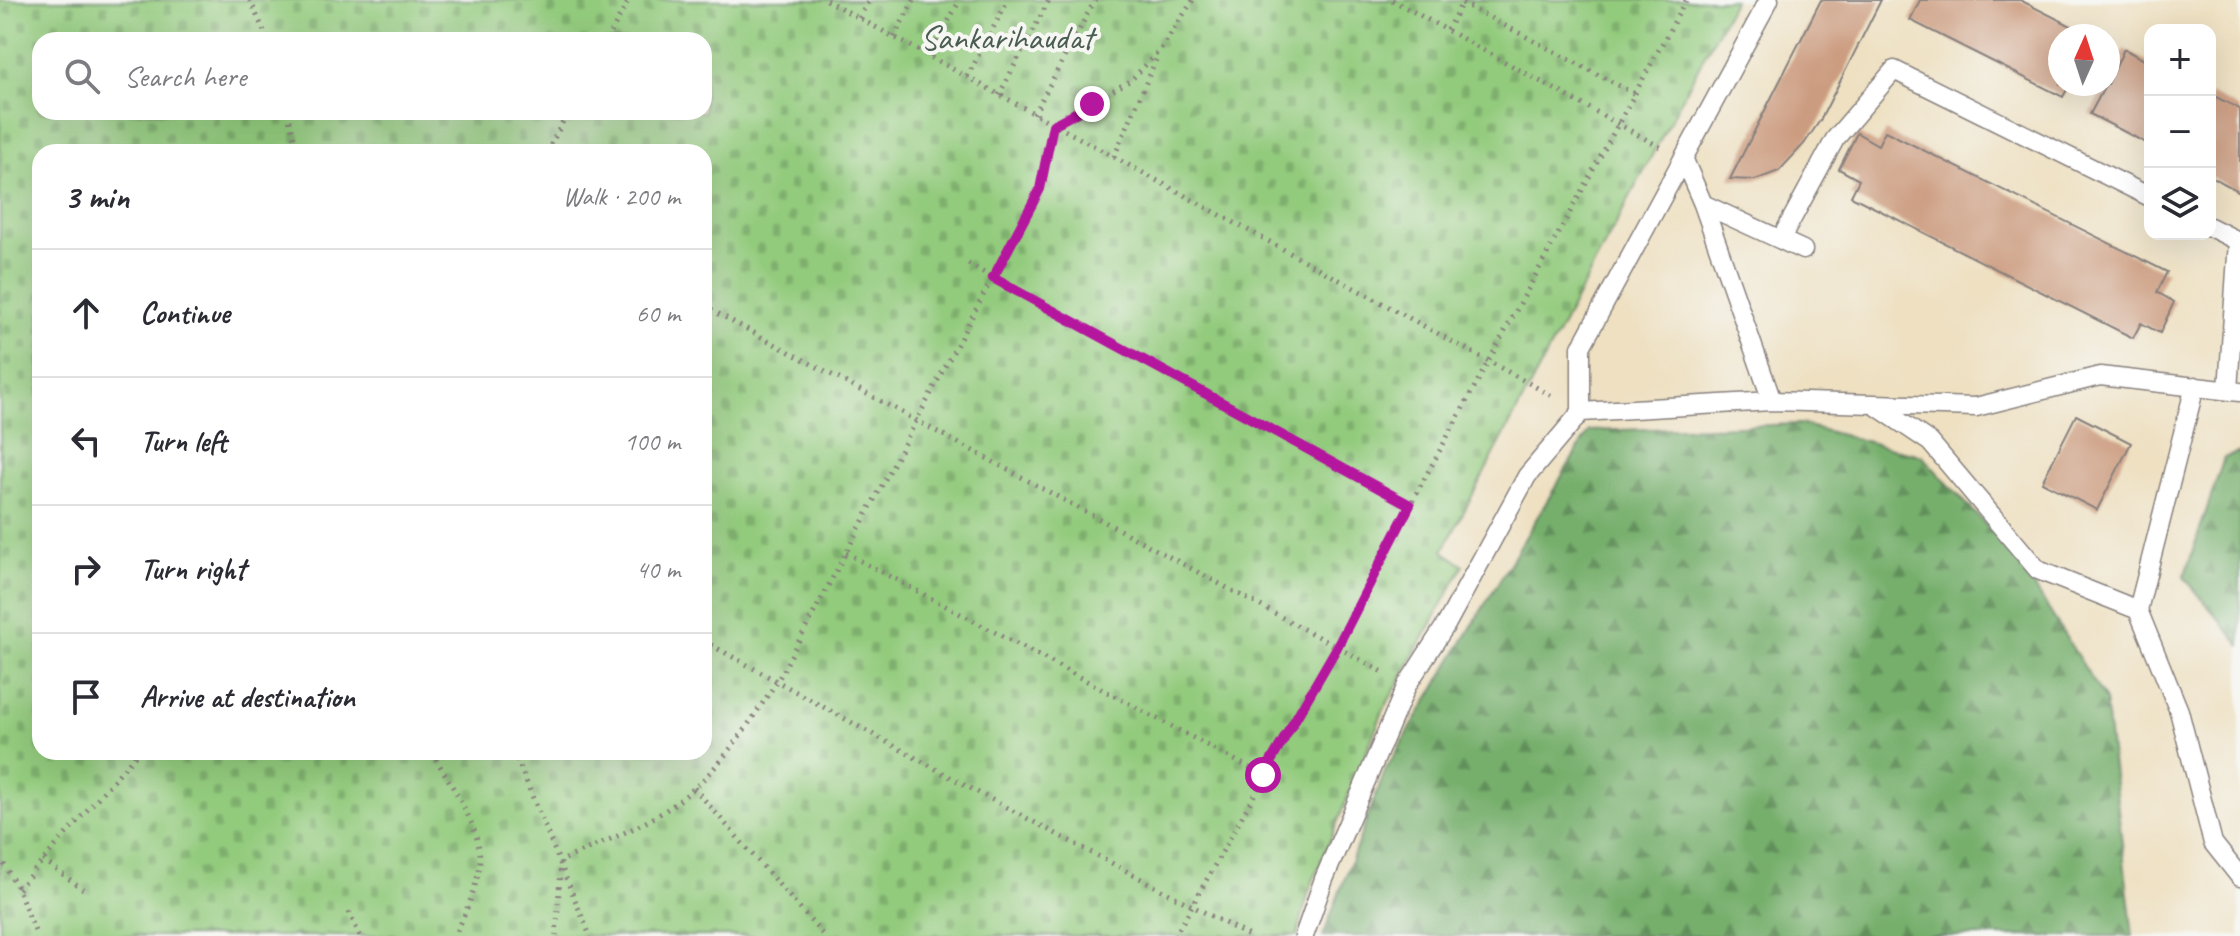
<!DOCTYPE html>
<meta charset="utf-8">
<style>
:root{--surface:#fff;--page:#f2f2f3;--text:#2b2b33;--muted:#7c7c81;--line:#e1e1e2}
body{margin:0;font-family:Caveat,sans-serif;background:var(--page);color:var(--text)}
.controls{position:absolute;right:24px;top:24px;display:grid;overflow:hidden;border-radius:16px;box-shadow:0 8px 32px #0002}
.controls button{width:72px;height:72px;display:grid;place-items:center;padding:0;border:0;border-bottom:2px solid var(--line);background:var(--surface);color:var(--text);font:40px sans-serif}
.compass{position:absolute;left:2048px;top:24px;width:72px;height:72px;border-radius:50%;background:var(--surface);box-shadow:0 8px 32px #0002;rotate:3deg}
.stop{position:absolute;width:24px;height:24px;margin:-18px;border:6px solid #b5179e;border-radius:50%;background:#fff}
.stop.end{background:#b5179e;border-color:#fff;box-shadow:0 2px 8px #0008}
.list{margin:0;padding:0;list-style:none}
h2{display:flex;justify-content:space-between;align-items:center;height:104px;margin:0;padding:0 32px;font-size:34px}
h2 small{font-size:26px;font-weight:400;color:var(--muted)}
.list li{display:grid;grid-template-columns:52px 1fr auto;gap:24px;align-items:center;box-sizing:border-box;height:128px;padding:0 32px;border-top:2px solid var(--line)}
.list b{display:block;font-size:30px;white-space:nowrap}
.list em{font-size:26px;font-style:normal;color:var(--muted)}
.icon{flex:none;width:44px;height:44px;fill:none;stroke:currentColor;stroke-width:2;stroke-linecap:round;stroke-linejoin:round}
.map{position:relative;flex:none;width:2240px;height:936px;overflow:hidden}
.search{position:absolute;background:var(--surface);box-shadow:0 8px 32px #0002;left:32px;top:32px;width:680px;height:88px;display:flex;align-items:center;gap:20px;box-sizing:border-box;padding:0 28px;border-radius:24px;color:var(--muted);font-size:30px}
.panel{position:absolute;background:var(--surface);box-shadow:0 8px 32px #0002;left:32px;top:144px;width:680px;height:616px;border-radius:24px}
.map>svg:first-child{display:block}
</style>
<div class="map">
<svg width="2240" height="936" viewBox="0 0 2240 936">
<defs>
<pattern id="forest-firs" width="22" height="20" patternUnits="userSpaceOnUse" patternTransform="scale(2)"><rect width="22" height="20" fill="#76af6c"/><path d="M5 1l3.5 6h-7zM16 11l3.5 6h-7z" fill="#608e5a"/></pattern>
<pattern id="cemetery-stones" width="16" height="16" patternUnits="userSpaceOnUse" patternTransform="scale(2)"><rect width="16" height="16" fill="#93cb7d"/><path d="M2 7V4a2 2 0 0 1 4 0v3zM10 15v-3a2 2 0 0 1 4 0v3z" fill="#7eae6d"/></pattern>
</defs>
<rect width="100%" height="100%" fill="#f6f6f2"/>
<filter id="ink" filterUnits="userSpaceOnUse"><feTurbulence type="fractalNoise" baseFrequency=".0125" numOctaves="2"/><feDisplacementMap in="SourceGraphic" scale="16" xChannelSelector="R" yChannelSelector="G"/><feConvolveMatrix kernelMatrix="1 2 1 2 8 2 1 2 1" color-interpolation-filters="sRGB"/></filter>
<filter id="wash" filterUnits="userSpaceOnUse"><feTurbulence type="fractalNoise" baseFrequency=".006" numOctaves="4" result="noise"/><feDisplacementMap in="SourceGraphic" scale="32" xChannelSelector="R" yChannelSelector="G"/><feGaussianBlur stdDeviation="1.8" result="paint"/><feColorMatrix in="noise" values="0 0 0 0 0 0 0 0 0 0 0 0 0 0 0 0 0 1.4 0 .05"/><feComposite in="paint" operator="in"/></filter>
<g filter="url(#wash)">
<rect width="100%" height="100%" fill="#eee0c1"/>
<!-- forest -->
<path fill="url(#forest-firs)" stroke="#4c6854" stroke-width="2" d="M1800,424L1922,456L2016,557L2105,700L2133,936H1323L1385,771L1589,431Z
M2240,452V645L2184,577L2224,458Z"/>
<!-- cemetery -->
<path fill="url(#cemetery-stones)" stroke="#5a765c" stroke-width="2" fill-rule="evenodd" d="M0,0H1734L1443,551L1464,565L1384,709L1309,891L1297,936H0ZM40,40H704V112H40ZM40,152H704V752H40Z"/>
<g id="blocks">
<!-- building -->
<path fill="#cc9c80" d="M1821,0H1881L1821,119L1804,144L1779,171L1755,180L1730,179Z
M1920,0H2020L2091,36H2060V84H2070L2063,97L1910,20Z
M136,35L140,36L149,40H125Z
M2124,49L2150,63V145L2090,114L2106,84H2108Z
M2210,94L2240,109V192L2210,176Z
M1885,131L2167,272L2157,292L2174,302L2160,333L2141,323L2133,338L1851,196L1859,180L1839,169L1857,133L1878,145Z
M2076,415L2131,443L2097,510L2042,482Z"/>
</g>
</g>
<g filter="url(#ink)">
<use href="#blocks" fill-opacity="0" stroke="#88817e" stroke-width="2"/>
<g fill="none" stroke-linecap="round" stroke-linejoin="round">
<defs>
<path id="service" d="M1769,0L1581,347V412L1772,401L1976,407L2100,376L2240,392
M1684,160L1703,204L1772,401
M1703,204L1803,250
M2210,227L2238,241L2228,390
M1781,239L1835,139L1894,70L2150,197
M2195,386L2138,610L2179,711L2213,843L2240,877
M1875,405L1930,442L2038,570L2138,610
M1304,936L1324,879L1407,685L1447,623L1527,476L1581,412"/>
</defs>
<!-- service casing -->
<use href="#service" stroke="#88817e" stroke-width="21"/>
<!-- path -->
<path stroke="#88817e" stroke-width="5" stroke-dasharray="2 6" stroke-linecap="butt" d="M250,0L268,40
M826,0L1556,398
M1392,0L1662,148
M1462,3L1635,94
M859,18L869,0
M1447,30L1462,3
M894,37L914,0
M607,40L629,0
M929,56L960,0
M967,77L1008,0
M999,95L1049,0
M288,112L297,152
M1034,114L1095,0
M547,152L568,112
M1114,157L1158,55
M968,264L1410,505
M704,306L1385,673
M846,553L1263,775
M704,641L981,794L1249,936
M432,752C448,781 480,825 480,859C479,883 465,914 455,936
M514,752L590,936
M694,788L824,936
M0,857L18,889L37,936
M43,860L83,889
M18,889L138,752
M349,912L360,936
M556,936L561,861C595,845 634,831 666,810C715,778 746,728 778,680L1040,189L1053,125L1131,80L1161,49L1193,0
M1175,936L1336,649L1410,505L1686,0"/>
<!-- service -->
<use href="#service" stroke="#fff" stroke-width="18"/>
</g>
</g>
<g fill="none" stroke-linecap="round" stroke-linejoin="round" filter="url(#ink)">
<!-- route -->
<path stroke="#b5179e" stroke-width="10" d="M1092,104L1053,125L1040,189L993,278L1410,505L1336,649L1263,775"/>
</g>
<g text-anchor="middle" stroke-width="8" stroke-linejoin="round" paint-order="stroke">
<!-- park labels -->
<g font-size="34" fill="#4a5d52" stroke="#f6f6f2">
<text x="1007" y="49">Sankarihaudat</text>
</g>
</g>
</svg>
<div class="controls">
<button>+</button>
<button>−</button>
<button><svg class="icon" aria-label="layers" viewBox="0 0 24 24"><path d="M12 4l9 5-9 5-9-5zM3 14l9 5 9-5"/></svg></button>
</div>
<svg class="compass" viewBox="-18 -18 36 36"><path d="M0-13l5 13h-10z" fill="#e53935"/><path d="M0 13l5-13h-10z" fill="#7c7c81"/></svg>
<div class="stop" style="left:1263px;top:775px"></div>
<div class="stop end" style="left:1092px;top:104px"></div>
<div class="search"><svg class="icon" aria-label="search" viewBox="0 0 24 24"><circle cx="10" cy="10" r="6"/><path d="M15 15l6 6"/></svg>Search here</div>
<section class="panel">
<h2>3 min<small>Walk · 200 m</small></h2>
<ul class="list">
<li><svg class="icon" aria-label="ahead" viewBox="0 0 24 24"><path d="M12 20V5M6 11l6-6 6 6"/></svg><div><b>Continue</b></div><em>60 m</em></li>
<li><svg class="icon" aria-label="left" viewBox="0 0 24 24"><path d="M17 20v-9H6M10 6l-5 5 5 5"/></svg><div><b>Turn left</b></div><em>100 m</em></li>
<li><svg class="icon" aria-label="right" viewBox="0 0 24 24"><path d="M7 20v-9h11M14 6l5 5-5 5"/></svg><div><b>Turn right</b></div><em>40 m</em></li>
<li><svg class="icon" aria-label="arrive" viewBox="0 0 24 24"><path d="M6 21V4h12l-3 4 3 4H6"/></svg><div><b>Arrive at destination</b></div></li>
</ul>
</section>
</div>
